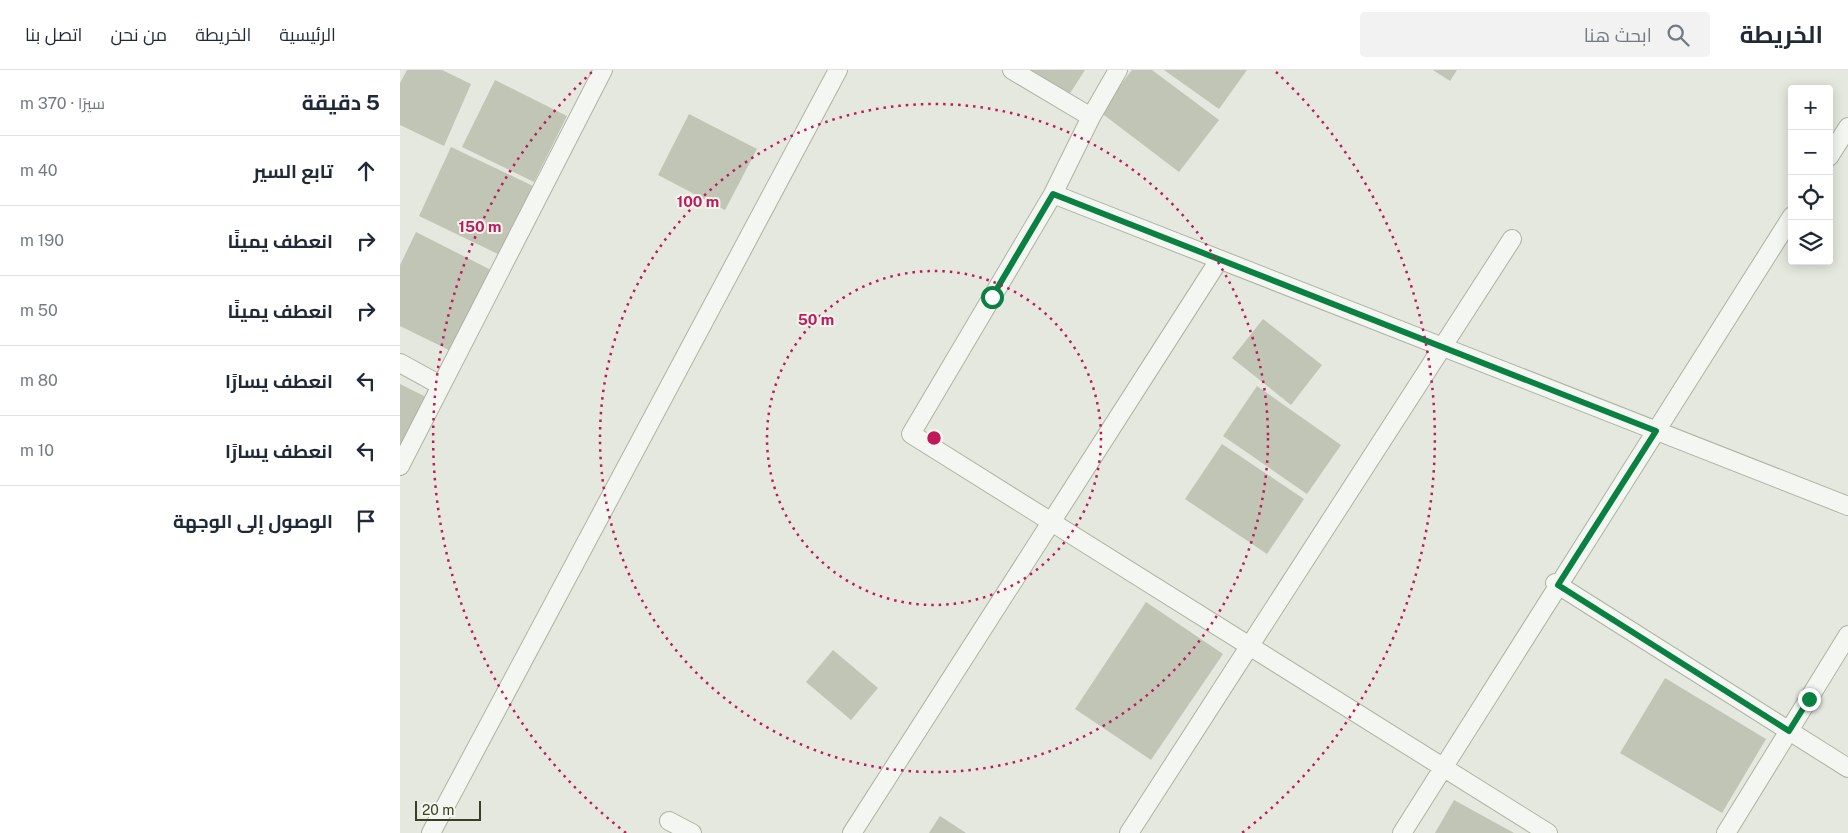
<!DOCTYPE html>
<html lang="ar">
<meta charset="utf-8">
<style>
:root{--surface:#fff;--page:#f2f2f3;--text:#1f2937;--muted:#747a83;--line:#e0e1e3}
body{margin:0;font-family:"Public Sans",Cairo,sans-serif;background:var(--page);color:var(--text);direction:rtl}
.controls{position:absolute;right:15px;top:15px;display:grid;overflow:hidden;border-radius:5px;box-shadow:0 2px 12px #0003}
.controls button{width:45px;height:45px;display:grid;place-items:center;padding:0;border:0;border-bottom:1px solid var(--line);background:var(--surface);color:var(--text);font:25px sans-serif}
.scale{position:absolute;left:15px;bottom:12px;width:66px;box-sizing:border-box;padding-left:5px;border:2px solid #383f26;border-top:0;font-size:14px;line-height:18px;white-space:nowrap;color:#383f26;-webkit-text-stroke:4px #f3f6ed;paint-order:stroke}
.stop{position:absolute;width:15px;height:15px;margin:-11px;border:4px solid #0b8043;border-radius:50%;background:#fff}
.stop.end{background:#0b8043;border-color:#fff;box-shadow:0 1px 5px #0008}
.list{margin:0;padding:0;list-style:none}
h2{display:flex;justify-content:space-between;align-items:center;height:65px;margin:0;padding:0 20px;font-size:21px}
h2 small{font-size:16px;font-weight:400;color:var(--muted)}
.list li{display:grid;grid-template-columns:32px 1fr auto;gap:15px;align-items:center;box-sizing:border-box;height:70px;padding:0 20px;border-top:1px solid var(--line)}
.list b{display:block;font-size:19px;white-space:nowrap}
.list em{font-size:16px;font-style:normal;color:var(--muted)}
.icon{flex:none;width:28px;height:28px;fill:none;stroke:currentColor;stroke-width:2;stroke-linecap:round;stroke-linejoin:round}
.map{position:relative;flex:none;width:1448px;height:763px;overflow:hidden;direction:ltr}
header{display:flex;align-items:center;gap:30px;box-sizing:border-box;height:70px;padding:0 25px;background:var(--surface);border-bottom:1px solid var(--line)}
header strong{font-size:24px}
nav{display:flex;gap:28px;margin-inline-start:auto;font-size:18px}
.search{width:350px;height:45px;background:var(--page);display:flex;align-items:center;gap:12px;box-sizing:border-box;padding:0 18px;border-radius:5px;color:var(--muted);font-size:19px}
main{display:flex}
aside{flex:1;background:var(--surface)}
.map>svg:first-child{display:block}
</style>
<header>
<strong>الخريطة</strong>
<div class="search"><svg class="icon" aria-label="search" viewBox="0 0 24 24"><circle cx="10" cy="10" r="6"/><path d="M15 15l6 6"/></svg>ابحث هنا</div>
<nav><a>الرئيسية</a><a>الخريطة</a><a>من نحن</a><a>اتصل بنا</a></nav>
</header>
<main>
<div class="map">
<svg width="1448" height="763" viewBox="0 0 1448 763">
<rect width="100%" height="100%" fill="#e5e8de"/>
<!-- building -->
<path fill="#c0c5b5" d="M7,0H42L71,14L44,76L0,55V13Z
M629,0H685L669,25Z
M732,0H752L819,50L779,102L700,42Z
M764,0H847L819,39Z
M1033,0H1057L1050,11Z
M95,10L167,46L134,112L62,77Z
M289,44L357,79L325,140L258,105Z
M51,77L133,116L100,185L19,146Z
M16,162L93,201L53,282L0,256V195Z
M863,249L922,295L891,335L832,288Z
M0,314L32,330L0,394Z
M857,316L941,375L907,424L823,366Z
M822,374L904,429L867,484L785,429Z
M746,532L823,584L751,690L675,639Z
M433,580L478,618L451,650L406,612Z
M1265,608L1366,669L1322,743L1220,683Z
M1054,730L1114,763H1035Z
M540,746L566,763H529Z"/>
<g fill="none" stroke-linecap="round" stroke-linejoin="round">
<defs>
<path id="minor" d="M612,0L691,47L653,124L1448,436
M691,47L718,0
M1429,87L1448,57
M653,124L511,364L1148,763
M0,293L40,315
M0,396L203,0
M1155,513L1448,698
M269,751L292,763
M31,763L438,0
M452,763L819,190
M729,763L1112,169
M1002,763L1392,146
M1326,763L1448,565"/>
</defs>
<!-- minor casing -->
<use href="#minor" stroke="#aeb2a3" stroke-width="20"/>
<!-- minor -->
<use href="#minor" stroke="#f4f6f1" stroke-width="18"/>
</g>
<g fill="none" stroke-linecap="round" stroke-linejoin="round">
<!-- route -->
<path stroke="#0b8043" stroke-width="6" d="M592,227L653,124L1256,361L1158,515L1389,661L1409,629"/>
</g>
<!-- distance rings -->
<g fill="none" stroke="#c2185b" stroke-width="2.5" stroke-dasharray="2.5 5">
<circle cx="534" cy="368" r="167"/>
<circle cx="534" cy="368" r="334"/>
<path d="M226 763A501 501 0 0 1 192 2M876 2A501 501 0 0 1 842 763"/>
</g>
<circle cx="534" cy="368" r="8" fill="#c2185b" stroke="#f3f6ed" stroke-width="2.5"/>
<g font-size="15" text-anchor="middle" font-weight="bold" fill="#c2185b" stroke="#f3f6ed" stroke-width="4" stroke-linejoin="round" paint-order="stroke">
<text x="298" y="137">100 m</text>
<text x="80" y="162">150 m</text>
<text x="416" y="255">50 m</text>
</g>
</svg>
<div class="controls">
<button>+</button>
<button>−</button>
<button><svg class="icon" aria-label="locate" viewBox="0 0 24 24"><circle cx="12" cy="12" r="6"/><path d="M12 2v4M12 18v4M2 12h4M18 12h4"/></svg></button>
<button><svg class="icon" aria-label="layers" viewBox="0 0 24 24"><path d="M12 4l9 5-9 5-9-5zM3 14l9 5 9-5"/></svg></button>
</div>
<div class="scale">20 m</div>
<div class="stop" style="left:592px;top:227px"></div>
<div class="stop end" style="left:1409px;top:629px"></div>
</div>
<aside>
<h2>5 دقيقة<small>سيرًا · 370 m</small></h2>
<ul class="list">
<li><svg class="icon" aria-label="ahead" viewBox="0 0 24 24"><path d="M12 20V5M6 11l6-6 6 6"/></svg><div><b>تابع السير</b></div><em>40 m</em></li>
<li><svg class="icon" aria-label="right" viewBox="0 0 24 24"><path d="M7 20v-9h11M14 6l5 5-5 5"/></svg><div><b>انعطف يمينًا</b></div><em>190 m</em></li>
<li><svg class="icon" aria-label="right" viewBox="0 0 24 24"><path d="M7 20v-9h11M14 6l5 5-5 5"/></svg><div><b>انعطف يمينًا</b></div><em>50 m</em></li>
<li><svg class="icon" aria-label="left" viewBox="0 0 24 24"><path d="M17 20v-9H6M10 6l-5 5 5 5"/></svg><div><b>انعطف يسارًا</b></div><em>80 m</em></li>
<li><svg class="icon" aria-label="left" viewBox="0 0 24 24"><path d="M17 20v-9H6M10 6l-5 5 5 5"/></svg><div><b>انعطف يسارًا</b></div><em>10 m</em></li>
<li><svg class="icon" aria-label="arrive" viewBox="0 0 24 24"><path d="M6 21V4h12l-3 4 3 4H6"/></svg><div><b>الوصول إلى الوجهة</b></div></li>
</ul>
</aside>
</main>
